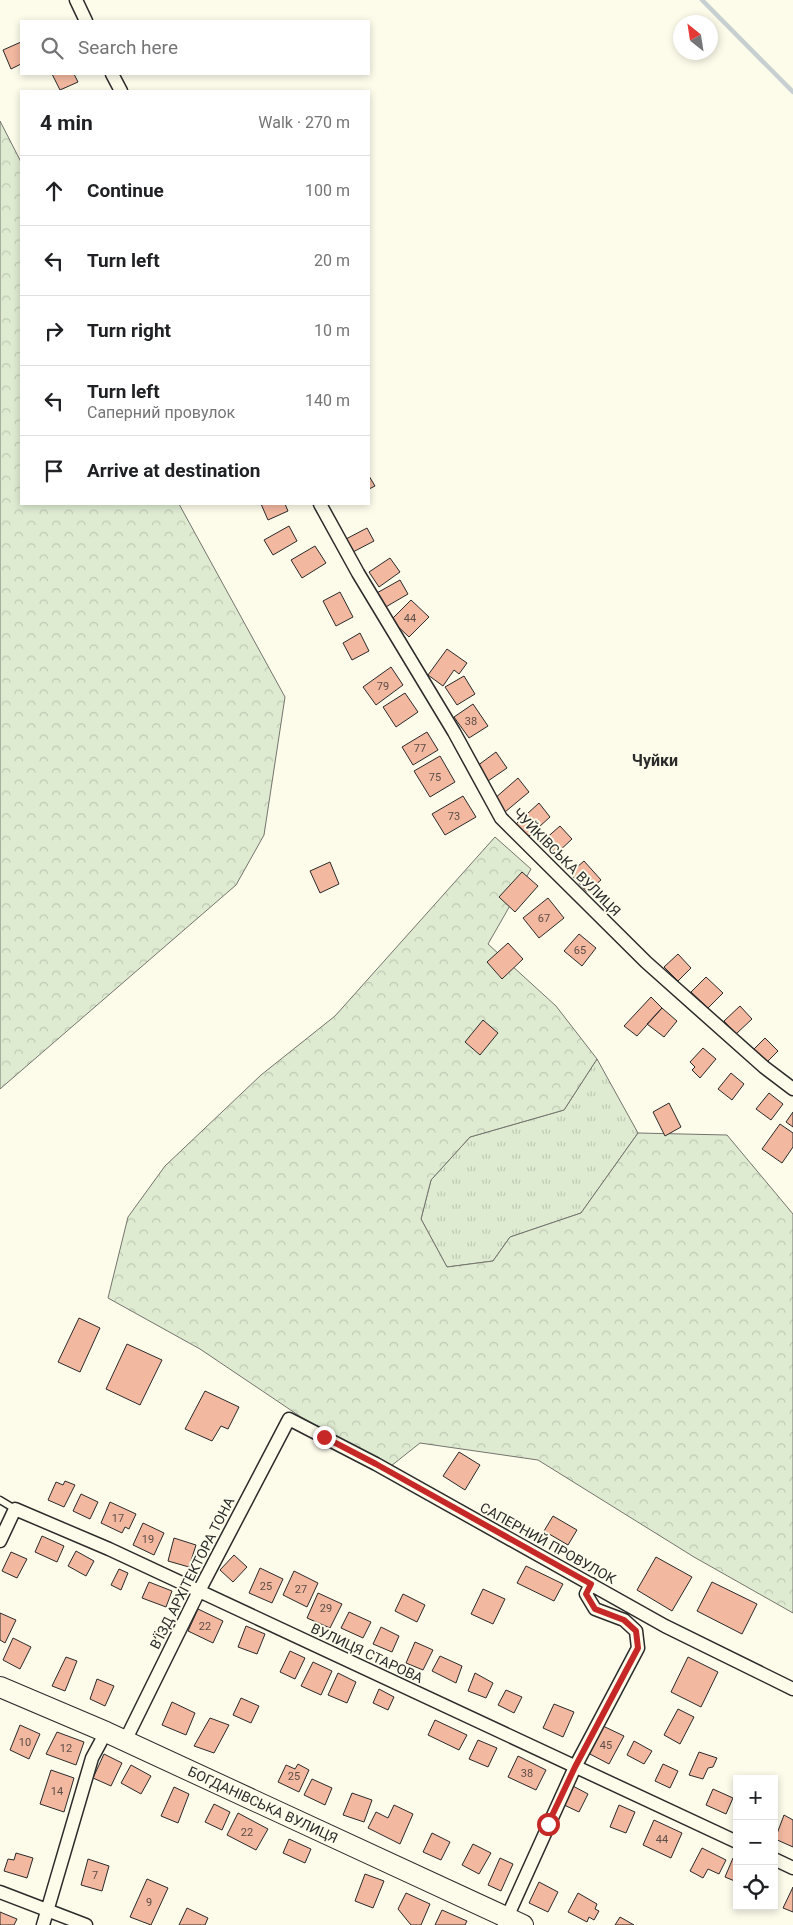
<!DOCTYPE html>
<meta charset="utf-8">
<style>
:root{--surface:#fff;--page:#f6f6f6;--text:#202124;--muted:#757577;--line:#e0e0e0}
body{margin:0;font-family:Roboto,sans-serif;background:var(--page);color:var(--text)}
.controls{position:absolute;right:15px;bottom:15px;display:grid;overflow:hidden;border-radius:0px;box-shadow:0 2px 8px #0003}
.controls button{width:45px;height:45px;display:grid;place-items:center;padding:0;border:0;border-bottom:1px solid var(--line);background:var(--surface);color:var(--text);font:25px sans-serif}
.compass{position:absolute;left:673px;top:15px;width:45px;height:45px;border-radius:50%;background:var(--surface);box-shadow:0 2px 8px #0003;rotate:330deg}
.stop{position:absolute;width:15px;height:15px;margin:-11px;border:4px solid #c62828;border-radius:50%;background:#fff}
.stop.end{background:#c62828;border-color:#fff;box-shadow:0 1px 5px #0008}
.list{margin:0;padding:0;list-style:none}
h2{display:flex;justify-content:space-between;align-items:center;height:65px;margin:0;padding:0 20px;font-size:21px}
h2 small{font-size:16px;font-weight:400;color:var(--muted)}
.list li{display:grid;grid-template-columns:32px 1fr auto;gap:15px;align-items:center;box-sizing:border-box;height:70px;padding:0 20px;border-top:1px solid var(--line)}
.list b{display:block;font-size:19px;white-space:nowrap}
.list p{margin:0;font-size:16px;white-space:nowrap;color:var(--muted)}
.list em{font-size:16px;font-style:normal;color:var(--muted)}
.icon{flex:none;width:28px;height:28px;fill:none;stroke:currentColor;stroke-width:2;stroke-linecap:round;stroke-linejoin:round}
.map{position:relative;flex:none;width:793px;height:1925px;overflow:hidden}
.search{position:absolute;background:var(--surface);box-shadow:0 2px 8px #0003;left:20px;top:20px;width:350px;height:55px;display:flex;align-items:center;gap:12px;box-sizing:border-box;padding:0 18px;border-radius:0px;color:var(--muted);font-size:19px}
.panel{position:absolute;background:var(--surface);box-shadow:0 2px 8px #0003;left:20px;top:90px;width:350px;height:415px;border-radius:0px}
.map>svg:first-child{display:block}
</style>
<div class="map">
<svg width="793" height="1925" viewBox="0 0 793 1925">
<defs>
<pattern id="grass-tufts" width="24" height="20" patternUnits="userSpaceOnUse" patternTransform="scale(1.25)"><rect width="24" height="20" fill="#deebd1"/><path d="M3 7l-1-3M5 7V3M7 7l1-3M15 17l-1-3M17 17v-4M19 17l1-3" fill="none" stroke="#bfcab4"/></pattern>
<pattern id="forest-crowns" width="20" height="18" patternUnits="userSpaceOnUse" patternTransform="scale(1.25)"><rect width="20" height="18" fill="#deebd1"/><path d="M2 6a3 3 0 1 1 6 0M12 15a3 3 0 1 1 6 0" fill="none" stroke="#bfcab4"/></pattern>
</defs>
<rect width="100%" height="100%" fill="#fdfbea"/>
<!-- grass -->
<path fill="url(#grass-tufts)" stroke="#74746e" d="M597,1059L638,1133L581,1213L510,1237L493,1261L447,1267L421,1219L431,1180L470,1137L564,1110Z"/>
<!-- forest -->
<path fill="url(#forest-crowns)" stroke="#74746e" d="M0,121L21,162V504H179L285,697L264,835L236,885L0,1089Z
M495,837L531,869L488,944L556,1006L597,1059L564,1110L470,1137L431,1180L421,1219L447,1267L493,1261L510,1237L581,1213L638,1133L727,1135L793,1214V1613L694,1557L538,1460L420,1443L391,1466L301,1417L200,1349L108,1298L128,1217L165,1166L261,1075L335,1016Z"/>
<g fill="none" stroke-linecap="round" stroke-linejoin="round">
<!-- stream -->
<path stroke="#c7d0d0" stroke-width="4.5" d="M702,0L793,92"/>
</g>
<!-- building -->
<path fill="#f2b8a0" stroke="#2b2b2b" d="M21,42V64L11,69L3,50Z
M52,74H74L78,82L60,90Z
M369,476L375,486L369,489Z
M261,504H285L288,511L268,520Z
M289,526L297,541L273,555L264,540Z
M367,528L374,541L353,552L346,539Z
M315,546L326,563L302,578L291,560Z
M390,558L400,572L379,587L369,572Z
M400,580L408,594L384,608L375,594Z
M340,592L353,617L336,626L323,601Z
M411,600L429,617L409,637L391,620Z
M360,633L369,651L352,660L343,643Z
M447,649L467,663L459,674L454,670L443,686L428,675Z
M391,667L403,685L376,705L363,687Z
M464,676L475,694L457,705L445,687Z
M405,693L418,712L396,727L383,707Z
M473,704L488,726L469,738L454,717Z
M427,732L438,750L413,765L402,747Z
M496,752L507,768L488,781L477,766Z
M440,756L455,782L430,797L414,771Z
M518,778L529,792L505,812L494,799Z
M463,796L476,817L445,835L432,814Z
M539,803L550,817L528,837L516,824Z
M560,826L572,839L556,854L544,840Z
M584,861L601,880L587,892L570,873Z
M330,862L339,884L320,893L310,871Z
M522,872L538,886L515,912L499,897Z
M548,898L564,918L539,938L523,918Z
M579,934L596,948L582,966L564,951Z
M508,943L523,959L502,979L487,962Z
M678,954L691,968L678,981L664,967Z
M706,977L723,993L708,1008L691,992Z
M651,997L662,1008L637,1036L624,1026Z
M740,1006L752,1019L736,1034L724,1021Z
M662,1008L677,1021L664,1037L647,1024Z
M483,1020L498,1033L480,1055L465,1042Z
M765,1038L778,1051L766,1063L753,1050Z
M703,1048L716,1059L700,1078L692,1070L695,1067L690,1062Z
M731,1073L744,1084L732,1100L718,1089Z
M769,1093L783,1104L771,1120L756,1109Z
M669,1103L681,1127L665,1136L653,1112Z
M793,1112V1127L786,1122Z
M780,1124L793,1133V1147L782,1163L762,1149Z
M79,1318L100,1328L80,1372L58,1362Z
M127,1344L162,1360L140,1405L106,1389Z
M205,1391L239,1407L228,1429L221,1426L212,1441L185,1429Z
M459,1452L480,1465L465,1490L443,1476Z
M65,1481L75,1485L64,1507L48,1500L56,1482L63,1485Z
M81,1494L98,1502L90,1519L73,1511Z
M110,1502L136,1514L129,1529L125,1527L122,1533L101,1523Z
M553,1516L577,1530L568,1545L544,1531Z
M143,1523L164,1533L154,1555L133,1545Z
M42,1536L64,1546L57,1562L35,1552Z
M174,1538L196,1545L189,1567L168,1561Z
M76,1551L94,1561L86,1576L68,1566Z
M11,1552L27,1559L17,1578L2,1571Z
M234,1555L247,1567L233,1582L220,1570Z
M656,1557L692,1577L672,1611L637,1590Z
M526,1566L563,1584L554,1601L517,1583Z
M260,1568L283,1579L272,1603L249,1593Z
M119,1569L128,1573L121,1590L111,1585Z
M294,1571L318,1583L307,1607L283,1595Z
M149,1582L172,1591L166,1607L142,1598Z
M712,1582L757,1604L742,1634L697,1611Z
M483,1589L505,1599L493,1624L471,1614Z
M318,1593L342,1604L330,1628L307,1618Z
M403,1594L425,1605L417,1622L395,1611Z
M198,1609L223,1621L213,1643L188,1631Z
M349,1612L371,1622L363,1638L341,1628Z
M0,1613L16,1620L5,1643L0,1640Z
M246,1626L265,1634L257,1654L238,1647Z
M381,1627L399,1636L392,1652L373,1644Z
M13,1638L31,1647L20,1669L3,1660Z
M415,1642L433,1650L423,1670L406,1663Z
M290,1651L305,1658L295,1679L280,1672Z
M440,1656L462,1666L456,1683L432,1671Z
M66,1657L77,1661L65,1691L52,1686Z
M688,1657L718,1672L701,1707L671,1692Z
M313,1662L332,1671L321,1695L301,1686Z
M338,1673L356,1682L347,1703L328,1695Z
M475,1673L493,1683L486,1698L468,1691Z
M97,1679L114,1686L105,1706L90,1699Z
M379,1689L394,1697L388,1710L373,1703Z
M506,1690L522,1697L514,1713L498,1705Z
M241,1698L259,1706L251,1723L233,1715Z
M172,1702L195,1713L186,1735L162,1725Z
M554,1704L574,1712L563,1737L543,1728Z
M678,1709L694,1717L680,1744L664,1735Z
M210,1718L229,1725L214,1753L194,1746Z
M435,1720L467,1735L459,1750L428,1735Z
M20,1725L40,1734L29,1759L10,1750Z
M603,1726L624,1736L609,1764L588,1753Z
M57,1732L84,1742L76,1765L46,1754Z
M478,1740L497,1748L488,1767L469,1759Z
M634,1741L652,1751L644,1764L627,1755Z
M699,1752L717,1758L713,1767L708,1768L703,1779L689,1775Z
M104,1754L122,1763L111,1786L93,1778Z
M518,1756L546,1770L536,1790L508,1777Z
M298,1764L309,1770L299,1792L278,1782L286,1765L295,1769Z
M663,1764L678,1771L670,1788L655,1781Z
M131,1765L151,1776L141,1794L121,1783Z
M51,1770L74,1778L64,1812L40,1804Z
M312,1779L332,1788L325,1805L304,1795Z
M571,1785L588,1794L579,1812L562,1804Z
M174,1787L189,1794L178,1823L161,1816Z
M713,1789L733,1798L726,1814L706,1805Z
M352,1793L372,1800L364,1822L343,1815Z
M214,1804L230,1812L222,1830L205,1822Z
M394,1805L413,1814L400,1844L368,1828L376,1812L388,1818Z
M619,1805L635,1812L626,1833L610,1827Z
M238,1813L268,1829L256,1850L227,1835Z
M784,1815L793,1820V1847L775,1839Z
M654,1820L682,1833L671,1858L643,1845Z
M432,1833L450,1842L441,1860L423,1852Z
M289,1839L311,1849L305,1863L283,1853Z
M473,1844L491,1853L479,1874L462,1865Z
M702,1848L726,1860L719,1874L708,1869L703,1878L690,1871Z
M16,1853L33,1858L27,1878L4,1871L8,1859L14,1860Z
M500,1858L513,1864L501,1891L488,1885Z
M733,1858L737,1860V1882L725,1877Z
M88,1859L109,1866L102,1891L81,1885Z
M365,1874L384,1881L373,1908L355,1901Z
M147,1879L168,1888L151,1925L130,1917Z
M539,1882L558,1892L548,1912L529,1903Z
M793,1887V1912L783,1908Z
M406,1893L430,1904L421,1925H411L398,1909Z
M578,1893L597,1904L595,1909L599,1911L594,1920L589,1917L587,1922L568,1912Z
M187,1908L208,1918L205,1925H179Z
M442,1910L467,1921L465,1925H435Z
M0,1912L17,1919L14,1925H0Z
M620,1917L634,1925H615Z"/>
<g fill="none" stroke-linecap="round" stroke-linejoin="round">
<defs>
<path id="lane" d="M0,1500L15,1509"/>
<path id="street" d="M76,0L86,21
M112,74L121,91
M320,504L358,573L454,732L501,818L646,962L764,1067L793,1089
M0,1541L15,1509L109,1549L737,1842
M125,1741L199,1591L289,1419L376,1464L665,1626L793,1689
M774,1859L793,1868
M0,1892L86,1925
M504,1924L575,1767L638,1648L636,1631L624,1620L595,1609L586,1594L591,1584
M43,1925L92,1758L106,1732"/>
<g id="primary">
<path id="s1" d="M0,1687L106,1732L523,1925"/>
</g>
</defs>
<!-- lane casing -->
<use href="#lane" stroke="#2b2b2b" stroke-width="9"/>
<!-- street casing -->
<use href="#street" stroke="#2b2b2b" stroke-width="15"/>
<!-- primary casing -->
<use href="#primary" stroke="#2b2b2b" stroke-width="22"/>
<!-- lane -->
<use href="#lane" stroke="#fdfbea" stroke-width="6"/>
<!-- street -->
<use href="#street" stroke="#fdfbea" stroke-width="12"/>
<!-- primary -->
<use href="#primary" stroke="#fdfbea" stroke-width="20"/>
</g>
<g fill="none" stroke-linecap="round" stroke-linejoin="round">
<!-- route -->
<path stroke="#c62828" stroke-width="6" d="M324,1437L376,1464L591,1584L586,1594L595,1609L624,1620L636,1631L638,1648L575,1767L548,1824"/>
</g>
<g text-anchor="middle" stroke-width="4" stroke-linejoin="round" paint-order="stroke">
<!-- number labels -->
<g font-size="11" fill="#5d4e48">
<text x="410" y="622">44</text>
<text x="383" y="690">79</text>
<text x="471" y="725">38</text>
<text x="420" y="752">77</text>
<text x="435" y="781">75</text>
<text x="454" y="820">73</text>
<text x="544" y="922">67</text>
<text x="580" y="954">65</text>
<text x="118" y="1522">17</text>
<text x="148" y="1543">19</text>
<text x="266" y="1590">25</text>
<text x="301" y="1593">27</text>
<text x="326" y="1612">29</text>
<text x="205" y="1630">22</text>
<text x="25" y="1746">10</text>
<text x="606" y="1749">45</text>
<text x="66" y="1752">12</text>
<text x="527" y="1777">38</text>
<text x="294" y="1780">25</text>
<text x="57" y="1795">14</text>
<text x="247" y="1836">22</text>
<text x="662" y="1843">44</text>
<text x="95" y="1879">7</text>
<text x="149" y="1906">9</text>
</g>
<!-- street labels -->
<g font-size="14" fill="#2b2b2b" stroke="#fdfbea">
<text transform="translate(567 862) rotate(45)" y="5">ЧУЙКІВСЬКА ВУЛИЦЯ</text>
<text transform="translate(548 1543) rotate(29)" y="5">САПЕРНИЙ ПРОВУЛОК</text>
<text transform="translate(192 1573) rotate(-63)" y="5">В’ЇЗД АРХІТЕКТОРА ТОНА</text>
<text transform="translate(367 1653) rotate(25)" y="5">ВУЛИЦЯ СТАРОВА</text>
<text dy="5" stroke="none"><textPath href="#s1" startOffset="288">БОГДАНІВСЬКА ВУЛИЦЯ</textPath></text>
</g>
<!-- quarter labels -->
<g font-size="16" font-weight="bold" fill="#2b2b2b" stroke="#fdfbea">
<text x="655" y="766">Чуйки</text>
</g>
</g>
</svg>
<div class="controls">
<button>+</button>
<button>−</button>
<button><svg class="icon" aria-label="locate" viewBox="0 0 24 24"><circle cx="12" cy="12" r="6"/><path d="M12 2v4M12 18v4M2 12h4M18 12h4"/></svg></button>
</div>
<svg class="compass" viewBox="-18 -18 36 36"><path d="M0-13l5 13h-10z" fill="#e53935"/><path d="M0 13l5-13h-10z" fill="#757577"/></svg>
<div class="stop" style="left:548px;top:1824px"></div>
<div class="stop end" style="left:324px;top:1437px"></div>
<div class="search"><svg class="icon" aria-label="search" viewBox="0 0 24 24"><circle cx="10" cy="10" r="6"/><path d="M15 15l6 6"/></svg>Search here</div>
<section class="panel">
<h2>4 min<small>Walk · 270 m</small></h2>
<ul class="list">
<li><svg class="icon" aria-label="ahead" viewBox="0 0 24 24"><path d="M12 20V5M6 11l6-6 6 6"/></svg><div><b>Continue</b></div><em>100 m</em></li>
<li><svg class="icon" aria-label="left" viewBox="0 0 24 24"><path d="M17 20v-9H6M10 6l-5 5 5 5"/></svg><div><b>Turn left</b></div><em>20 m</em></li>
<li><svg class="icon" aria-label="right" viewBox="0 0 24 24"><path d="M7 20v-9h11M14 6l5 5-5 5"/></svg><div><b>Turn right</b></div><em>10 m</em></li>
<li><svg class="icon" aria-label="left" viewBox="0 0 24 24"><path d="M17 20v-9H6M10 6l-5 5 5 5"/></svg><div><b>Turn left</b><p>Саперний провулок</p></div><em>140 m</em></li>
<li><svg class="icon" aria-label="arrive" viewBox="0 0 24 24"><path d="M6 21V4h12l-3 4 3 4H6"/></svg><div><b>Arrive at destination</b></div></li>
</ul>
</section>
</div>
